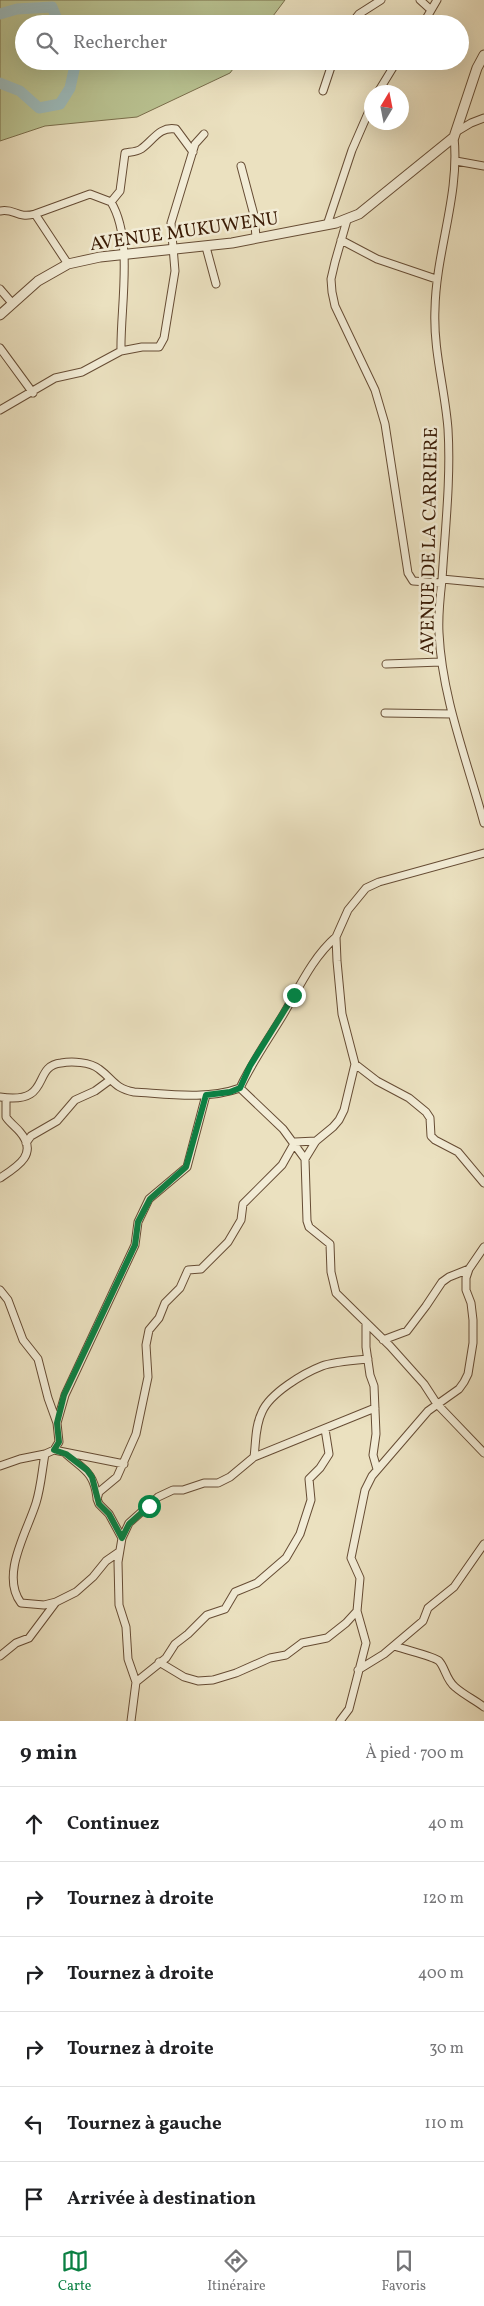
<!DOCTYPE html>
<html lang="fr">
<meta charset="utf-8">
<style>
:root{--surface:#fff;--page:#f6f6f6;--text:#202124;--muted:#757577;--line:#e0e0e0;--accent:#0b8043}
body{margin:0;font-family:Vollkorn,serif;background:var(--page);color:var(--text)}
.compass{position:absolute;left:364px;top:85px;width:45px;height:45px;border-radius:50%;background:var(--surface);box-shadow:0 5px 20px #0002;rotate:10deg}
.stop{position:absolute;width:15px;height:15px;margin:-11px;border:4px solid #0b8043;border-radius:50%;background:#fff}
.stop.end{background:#0b8043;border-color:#fff;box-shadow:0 1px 5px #0008}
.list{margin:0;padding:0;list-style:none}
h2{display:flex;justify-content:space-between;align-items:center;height:65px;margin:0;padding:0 20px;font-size:21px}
h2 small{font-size:16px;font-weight:400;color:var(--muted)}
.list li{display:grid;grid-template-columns:32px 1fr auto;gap:15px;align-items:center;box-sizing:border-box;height:75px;padding:0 20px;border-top:1px solid var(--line)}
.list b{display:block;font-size:19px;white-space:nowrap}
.list em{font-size:16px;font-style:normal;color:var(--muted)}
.icon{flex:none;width:28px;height:28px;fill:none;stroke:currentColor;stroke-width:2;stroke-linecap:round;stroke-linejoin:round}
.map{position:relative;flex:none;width:484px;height:1721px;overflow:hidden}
.search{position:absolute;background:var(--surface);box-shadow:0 5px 20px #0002;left:15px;right:15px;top:15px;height:55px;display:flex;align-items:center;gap:12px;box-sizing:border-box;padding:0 18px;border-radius:28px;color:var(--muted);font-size:19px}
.sheet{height:515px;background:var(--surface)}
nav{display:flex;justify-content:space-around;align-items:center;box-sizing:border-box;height:70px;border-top:1px solid var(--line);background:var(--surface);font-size:14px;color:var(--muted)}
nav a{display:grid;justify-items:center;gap:2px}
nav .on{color:var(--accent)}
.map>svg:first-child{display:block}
</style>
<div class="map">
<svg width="484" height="1721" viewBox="0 0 484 1721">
<rect width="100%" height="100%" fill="#ebe1c0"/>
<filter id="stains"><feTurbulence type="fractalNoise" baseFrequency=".004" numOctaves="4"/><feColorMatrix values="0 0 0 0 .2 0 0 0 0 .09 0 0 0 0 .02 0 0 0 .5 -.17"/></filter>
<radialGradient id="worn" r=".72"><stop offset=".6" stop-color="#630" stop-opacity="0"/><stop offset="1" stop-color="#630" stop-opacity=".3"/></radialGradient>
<!-- green -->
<path fill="#b9c291" stroke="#7a6e4b" d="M0,0H285L267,24H24V61H239L230,73L137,117L45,126L0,141Z"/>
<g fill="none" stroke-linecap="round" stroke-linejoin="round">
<!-- river -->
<path stroke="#9cbbbc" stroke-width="11" d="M0,14L17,9L52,7L59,24
M0,83L20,91L39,108L60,104L70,88L76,61"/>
<defs>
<path id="minor" d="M420,0L431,10
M351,24L359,14L381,0
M423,24L437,0
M323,91L333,61
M378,92L397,61
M456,132L471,123L484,118
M454,137C460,195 436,251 435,309C433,350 445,389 448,429C451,479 445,530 442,580C440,597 438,615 439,633C442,698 467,760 484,823
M456,161L484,166
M241,166L254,215L256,237
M111,202L120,191L125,153C130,152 137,152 141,149C153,141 159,126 176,129L193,152
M0,211C15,208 17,219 35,214L68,264
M347,220L335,262L331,279L332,292L335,306L375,390L385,424L408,573L413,581L441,583
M327,225L352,150L372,104
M341,240L377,259L436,279
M206,247L216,284
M0,289L12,303
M0,348L33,393
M121,351L142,347H159L164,338L175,271L171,223L195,144L204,134
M0,410L55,378L82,372L121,351C120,308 134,240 111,202L90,194L35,214
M442,579L484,583
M386,664L441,662
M385,713L452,714
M484,853L379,882L366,888L348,910L336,937L337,961L342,1014L355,1064L377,1081L409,1098L426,1112L430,1118L431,1136L435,1140L458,1152L484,1183
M355,1064L344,1110L339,1120L333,1127L316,1141L305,1159L307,1221L309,1227L330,1244L331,1272L336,1293L390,1346L424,1384L437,1404L484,1453
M240,1088L283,1129L305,1159
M0,1097C53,1105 31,1066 61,1063C72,1061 90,1062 99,1069C114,1080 114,1088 134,1092C168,1094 207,1100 240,1088C252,1062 268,1040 283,1015C299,988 312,958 336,937
M26,1143L31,1136L57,1121L75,1100L95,1091L110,1080
M0,1178C17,1167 39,1154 20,1132C15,1126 10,1123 6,1117V1098
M0,1290L8,1300L23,1340L38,1359L48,1398L57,1423
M366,1323V1347L370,1375L374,1386L376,1434L373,1455L377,1469
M383,1340L407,1331L426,1306L442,1282L449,1277L469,1269
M54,1450L124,1464
M45,1454C42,1470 41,1487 36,1503C27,1532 0,1575 21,1603L44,1605L56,1602
M66,1454C84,1470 94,1472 97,1498
M254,1457C256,1442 255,1426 262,1412C270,1393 304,1373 322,1366C332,1362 357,1360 368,1359
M0,1466L20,1459L45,1454L54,1450L57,1445L59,1442L57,1423L65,1395L135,1245L138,1222L149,1199L187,1167L206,1095
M122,1538L129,1523L158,1497L173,1490H183L204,1483H218L230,1477L254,1457L375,1408
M395,1646C405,1650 433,1656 439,1661C445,1667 446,1680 455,1687C464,1695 475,1700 484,1707
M0,1656L16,1643L29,1638L56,1602L76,1592L93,1577L106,1561L119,1552
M159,1662L184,1677L198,1681L213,1680L236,1673L270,1658L286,1655L302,1643L327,1638L346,1623L357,1611
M358,1670L384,1654L423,1621L428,1608L454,1587L484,1544
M136,1682L166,1658L175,1644L188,1634L207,1615L225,1609L235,1592L257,1583L286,1558L300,1534L311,1500L309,1479L320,1468L329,1454L325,1429
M131,1721L136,1682L128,1659L126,1627L119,1605L118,1562L122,1538L109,1514L99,1504L97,1499L99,1492L117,1477L136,1434L148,1377L146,1345L149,1330L159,1318L165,1303L180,1288L188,1270L201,1269L228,1242L241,1220L243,1204L282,1165L295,1142L316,1141
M340,1721L349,1709L366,1643L357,1611L360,1578L351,1558L365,1490L372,1476L428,1411L459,1389L464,1382L468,1374L473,1343V1320L471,1303L466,1290V1278L469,1269L484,1247"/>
<path id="tertiary" d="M0,315L38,281L68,264L100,257L232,243L336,223L359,214L454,137L477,68L484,55"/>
</defs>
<!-- minor casing -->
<use href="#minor" stroke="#664c34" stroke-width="9"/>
<!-- tertiary casing -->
<use href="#tertiary" stroke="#664c34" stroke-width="11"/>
<!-- minor -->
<use href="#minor" stroke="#f2ecd6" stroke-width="7"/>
<!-- tertiary -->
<use href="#tertiary" stroke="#f2ecd6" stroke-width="9"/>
</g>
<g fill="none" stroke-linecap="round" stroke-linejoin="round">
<!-- route -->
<path stroke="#0b8043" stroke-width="6" d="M149,1506L129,1524L122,1538L109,1514L99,1504L92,1477L87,1470L66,1454L54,1450L59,1442L57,1423L64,1395L135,1245L138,1222L150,1199L186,1167L206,1095L230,1092L240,1088L250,1066L294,995"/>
</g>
<g text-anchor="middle" stroke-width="5" stroke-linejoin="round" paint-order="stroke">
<!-- street labels -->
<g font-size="19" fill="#3a1b05" stroke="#f2ecd6">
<text transform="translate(184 230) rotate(-8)" y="7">AVENUE MUKUWENU</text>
<text transform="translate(428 541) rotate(-89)" y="7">AVENUE DE LA CARRIERE</text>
</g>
</g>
<rect width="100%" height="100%" filter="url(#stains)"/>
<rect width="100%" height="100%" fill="url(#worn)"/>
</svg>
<svg class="compass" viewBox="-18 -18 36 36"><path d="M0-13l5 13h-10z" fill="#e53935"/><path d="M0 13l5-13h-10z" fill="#757577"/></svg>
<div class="stop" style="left:149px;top:1506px"></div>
<div class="stop end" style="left:294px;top:995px"></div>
<div class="search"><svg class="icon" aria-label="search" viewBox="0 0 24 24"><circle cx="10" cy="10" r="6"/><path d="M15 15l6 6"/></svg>Rechercher</div>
</div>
<section class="sheet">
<h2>9 min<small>À pied · 700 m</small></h2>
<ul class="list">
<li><svg class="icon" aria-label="ahead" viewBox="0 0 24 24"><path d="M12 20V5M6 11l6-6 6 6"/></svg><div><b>Continuez</b></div><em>40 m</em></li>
<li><svg class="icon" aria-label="right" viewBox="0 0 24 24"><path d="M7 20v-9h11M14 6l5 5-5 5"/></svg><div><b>Tournez à droite</b></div><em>120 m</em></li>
<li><svg class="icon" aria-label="right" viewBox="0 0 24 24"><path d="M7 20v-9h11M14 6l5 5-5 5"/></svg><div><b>Tournez à droite</b></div><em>400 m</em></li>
<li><svg class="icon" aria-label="right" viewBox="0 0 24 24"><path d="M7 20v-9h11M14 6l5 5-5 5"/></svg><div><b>Tournez à droite</b></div><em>30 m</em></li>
<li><svg class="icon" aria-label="left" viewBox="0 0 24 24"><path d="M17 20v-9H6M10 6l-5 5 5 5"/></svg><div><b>Tournez à gauche</b></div><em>110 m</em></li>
<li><svg class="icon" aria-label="arrive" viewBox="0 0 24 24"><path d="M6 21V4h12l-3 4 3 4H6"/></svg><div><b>Arrivée à destination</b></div></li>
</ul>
</section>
<nav>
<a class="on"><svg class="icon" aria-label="map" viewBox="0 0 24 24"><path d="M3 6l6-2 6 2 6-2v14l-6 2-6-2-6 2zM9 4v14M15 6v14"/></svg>Carte</a>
<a><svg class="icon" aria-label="directions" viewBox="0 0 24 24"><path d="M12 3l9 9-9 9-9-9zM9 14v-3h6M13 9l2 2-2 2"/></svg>Itinéraire</a>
<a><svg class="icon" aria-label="saved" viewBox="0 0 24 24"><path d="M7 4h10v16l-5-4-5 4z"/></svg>Favoris</a>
</nav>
